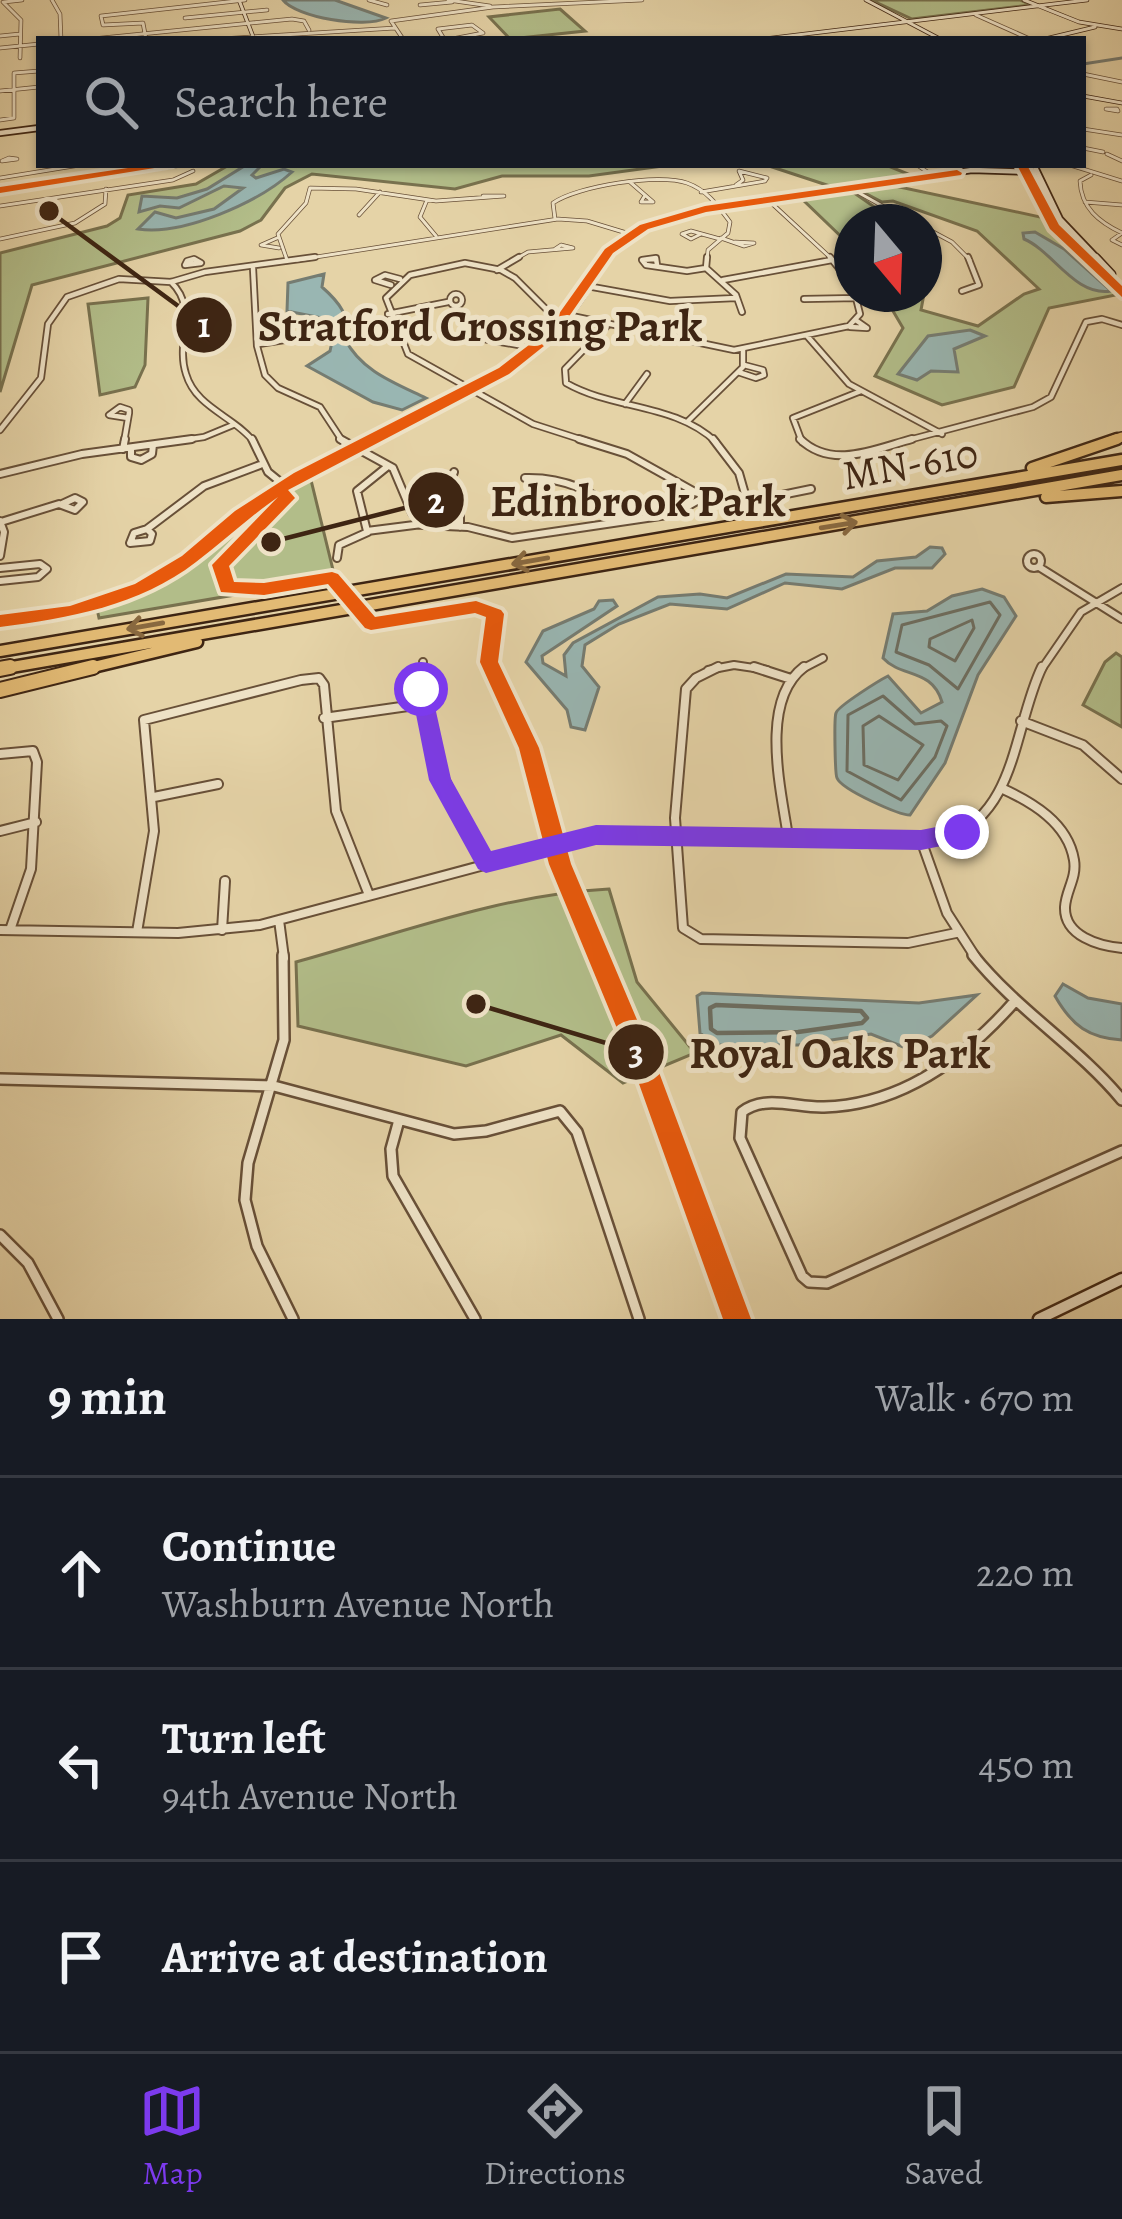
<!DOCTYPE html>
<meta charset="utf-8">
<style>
:root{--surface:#171b24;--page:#20242c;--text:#f1f3f6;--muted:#9ea1a6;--line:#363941;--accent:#7c3aed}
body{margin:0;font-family:Alegreya,serif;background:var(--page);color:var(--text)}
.compass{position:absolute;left:834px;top:204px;width:108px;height:108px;border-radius:50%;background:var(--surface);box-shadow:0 3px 9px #0004;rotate:161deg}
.stop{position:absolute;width:36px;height:36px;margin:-27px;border:9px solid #7c3aed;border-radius:50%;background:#fff}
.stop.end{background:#7c3aed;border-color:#fff;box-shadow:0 3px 12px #0008}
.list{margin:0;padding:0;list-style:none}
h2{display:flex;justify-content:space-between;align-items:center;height:156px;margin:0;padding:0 48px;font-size:51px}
h2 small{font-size:39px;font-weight:400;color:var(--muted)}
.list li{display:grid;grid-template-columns:78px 1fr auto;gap:36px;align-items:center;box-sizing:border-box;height:192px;padding:0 48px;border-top:3px solid var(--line)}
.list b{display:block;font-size:45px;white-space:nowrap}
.list p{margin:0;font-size:39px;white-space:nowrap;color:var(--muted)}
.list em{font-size:39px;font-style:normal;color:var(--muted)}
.icon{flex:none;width:66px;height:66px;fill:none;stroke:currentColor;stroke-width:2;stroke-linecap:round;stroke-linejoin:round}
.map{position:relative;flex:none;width:1122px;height:1319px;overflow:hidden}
.search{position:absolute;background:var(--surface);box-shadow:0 3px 9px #0004;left:36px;right:36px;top:36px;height:132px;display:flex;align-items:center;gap:30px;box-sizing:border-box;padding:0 42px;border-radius:0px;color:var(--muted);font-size:45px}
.sheet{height:732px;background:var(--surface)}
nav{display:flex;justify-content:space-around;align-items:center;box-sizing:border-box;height:168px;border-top:3px solid var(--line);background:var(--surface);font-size:33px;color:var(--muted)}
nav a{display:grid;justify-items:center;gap:6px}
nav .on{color:var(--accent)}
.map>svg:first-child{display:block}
</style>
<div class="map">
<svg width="1122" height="1319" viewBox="0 0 1122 1319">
<rect width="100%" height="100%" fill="#e5d3a7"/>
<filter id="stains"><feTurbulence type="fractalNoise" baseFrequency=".00167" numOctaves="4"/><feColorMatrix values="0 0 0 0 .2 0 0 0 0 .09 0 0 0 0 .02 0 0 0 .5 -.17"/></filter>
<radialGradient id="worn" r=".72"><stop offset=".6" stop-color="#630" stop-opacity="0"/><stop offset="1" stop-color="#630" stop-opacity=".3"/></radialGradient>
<!-- green -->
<path fill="#b2bd89" stroke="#78714e" stroke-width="3" d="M871,0H1020L1031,5L912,19Z
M560,9L585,31L510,39L489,17Z
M229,165H670L589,176H502L455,189L312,174L285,188L261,220L240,231L32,285L0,392V253L107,226L120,218L128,195L196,184Z
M766,165H886L913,176L865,185L870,190L895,186L1045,218L1121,294L1049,308L1014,387L942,405L875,376L903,328L883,294H924L921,310L978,326L1024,294L1039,289L977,231L893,201L882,202L861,191L866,190L861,185L847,188L896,222H852V247L800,197L845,191Z
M148,298L145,365L135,387L100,395L88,304Z
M310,476L335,578L99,618L97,609C179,579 237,521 310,476Z
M1116,653L1122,657V727L1083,705L1105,662Z
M609,889L637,982L695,1053L623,1083L561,1035L466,1066L298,1026L296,962C397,934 504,894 609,889Z"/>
<!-- water -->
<path fill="#99b6b2" stroke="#757c72" stroke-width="3" d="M283,0H335L386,18C364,29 296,17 283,0Z
M246,165H262L252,175L256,178L284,169L292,172C259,202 183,236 138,229L155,212L176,218L214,209L243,188L224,186L179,208L160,206L139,212L142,196L177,198L207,189Z
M1035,232L1064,249L1111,291C1075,297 1053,251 1024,239L1023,233Z
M324,274L322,287C338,301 352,317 345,339C361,371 395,383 426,398L402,410L373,402L307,366L330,351L333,337L327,319L287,311L288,283Z
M970,330L985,336L954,349L958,372L931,371L917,380L898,374L928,336Z
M930,547L942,548L945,554L932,568H895L842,589L785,583L727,609L670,604L619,624L585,645L582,666L599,687L585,730L571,727L567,710L526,662L543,631L594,609L599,601L613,600L617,606L542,656L543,663L566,676L564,655L573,643L658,597L700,594L727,598L786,574L853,577L877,561L916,557Z
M982,589L1004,597L1016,616L978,675L945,763L910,815C899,815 842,790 837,778C835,775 834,717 836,713C838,706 880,680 888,676L921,713L942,702C932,668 901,678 883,658L893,614L927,611L952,596Z
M1063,984L1088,998L1122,1004V1040C1089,1038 1072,1026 1055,996Z
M702,993L919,1003L977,995L932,1036L906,1048L871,1034L798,1045H714L700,1033L697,996Z"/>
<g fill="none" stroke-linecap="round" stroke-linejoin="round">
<!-- shore-far1 -->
<path stroke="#6c6e62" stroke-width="3" d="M990,602L1000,615L958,689L929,665L896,652L902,625Z
M972,620L974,628L955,661L929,647L930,639Z
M883,696L915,724L941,721L947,726L935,757L901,800L847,771L848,715Z
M879,716L923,745L898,780L864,765L863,726Z"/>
<!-- shore -->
<path stroke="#6c6e62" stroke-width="4.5" d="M716,1005L861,1011L867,1018L862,1023L798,1032L717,1033L711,1029L710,1008Z"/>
<!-- stream -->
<path stroke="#757c72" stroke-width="3" d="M1083,64L1122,58
M0,192L188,165"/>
<defs>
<path id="street-far4" d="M52,0L60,14L61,39
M369,0L387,5
M448,0L490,6
M3,2L21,20L20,58
M4,2L22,0
M420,5L452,2
M976,15L1030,39
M185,18L267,10
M0,36L20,34
M92,39L292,19L304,21L309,30
M146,39L143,23L103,25L101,16L245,0
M220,39L395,28
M403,39L391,21L493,7L642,0
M444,39L438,29L472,25L483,33L452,39
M0,48L39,44
M1083,74L1122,82
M0,91L39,87
M1106,109H1117L1118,111Z
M0,120L14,118V73L39,71
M1083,129L1122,135
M1083,148L1103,152
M1107,154L1122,161
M9,158L17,159L2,161Z
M917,165L935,177
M1070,165L1122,181
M1091,175L1080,181C1081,208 1099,222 1122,233L1112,240L1122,245
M0,178L80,165
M630,182L653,202H641L644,197
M852,189L911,222
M701,192L765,181L767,178L739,171L743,180L736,185
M767,199L833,260
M427,200L420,217L436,236
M1085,202L1122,205
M0,206L173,180L193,171
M359,215L380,192
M555,219L553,203C577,186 659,173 687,183C707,190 718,206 730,222L728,233L708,250L707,260
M924,227L952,242L970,260
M701,234L691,239L682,234L691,231L720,239
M277,238L261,245L279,248
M721,238L744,246L754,243L735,242
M0,239L75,223L105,204L106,189
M190,260H196
M287,260L278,234L306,203L310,188L356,189L436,201L504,196H483
M297,260L558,219L587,221L630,234
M514,260L528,252L573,248L561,245L555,249
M642,260H656"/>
<path id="street-far3" d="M830,257L852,285
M194,259L201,263L185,265L187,261Z
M657,265L656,258L642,260L646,265L687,271L706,268
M253,268L257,346L265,375L278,388L320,407L343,442
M706,268L707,257
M706,268L736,295L742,312
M497,270L519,257
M723,280L832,260
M171,282L205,272L315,257
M171,282C199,309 175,341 186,374C196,408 234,416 254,442
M391,285L375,280L385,275L400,279
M587,286L670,301L736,298
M962,291L979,285L968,257
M450 300a6 6 0 1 1 12 0a6 6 0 1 1-12 0Z
M804,299L857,298
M388,314L448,302
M606,327L565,369L566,383C613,410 675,403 716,442
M850,327L867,328L857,321
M808,337L849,384L942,434
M478,338L535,348
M259,344L291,339
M738,372L756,378L764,375L763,370L744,365
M625,404L647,374
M688,421L743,367V350
M0,430L41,378L48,324L67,297L119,279L171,282
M124,442L129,413V410L120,407L109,415L128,418
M170,442L204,437L233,425
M589,442L533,424L408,354L386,298L410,275L465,263L501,270L515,278L548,311L734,350L849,326L860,314L855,294
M802,442L793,418L861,391
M901,442L1033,407L1051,397L1086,322L1102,319L1122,325"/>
<path id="street-far2" d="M252,439L268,472L284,485
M340,439L393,468L412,513L423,525L468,527L512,538L674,514L706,496
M579,439L627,454L695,492L719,499L757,500L811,489
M713,439L739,473L747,501
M800,439C832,470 875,449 912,439
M131,448V457L141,460L152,454L153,445
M123,449L125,439
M388,466L357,491L367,531L422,524
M454,472L450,483L460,506V527
M0,474L82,454L192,439
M525,478C562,477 598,490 622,520
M511,508L572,498L582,491
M0,521L4,532L0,556
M1,522L59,504L75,510L83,502L75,498L62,504
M147,529L152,534L150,541L130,543L134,533Z
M147,529L204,486L260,465
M1027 561a7 7 0 1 1 14 0a7 7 0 1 1-14 0Z
M337,558L339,545L368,532
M1039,567L1122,619
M0,568L40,564L47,569L38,577L0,581
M423,670V662
M708,670L734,665L767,670
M800,670L823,658
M1041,670L1081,612L1122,588"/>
<path id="street-far1" d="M423,667C421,749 450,792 486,862
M718,667L696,678L686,689L675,818L683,928L701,939L908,943L956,933
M754,667L791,679
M324,718L422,704
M1021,721L1083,745L1122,779
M0,754L33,751L37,762L31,869L10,930
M1001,788C1032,802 1068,823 1074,860C1077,878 1066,890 1065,907C1064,936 1099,946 1122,948
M154,797L218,784
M0,831L36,822
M788,837C781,789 759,701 804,667
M921,840L947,913L976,958
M279,920L284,958
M0,930L178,933L260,925L596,835L949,837C1017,812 1014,725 1042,667
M222,930L225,881
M137,932L154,831L144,720L301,680L319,678L324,685L336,811L369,895"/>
<path id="street" d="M283,955L284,1040L248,1163L245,1200L257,1246L293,1319
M973,955C1017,1010 1077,1046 1122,1100
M1015,1001C965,1058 902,1105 824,1107C796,1108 766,1094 742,1112L740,1138L802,1276L809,1282L827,1283L1122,1151
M0,1079L274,1086L454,1134L486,1131L560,1111L577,1132L639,1319
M399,1120L391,1149L393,1176L475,1319
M0,1235L28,1263L58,1319"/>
<path id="secondary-far3" d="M239,0L254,39
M866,0L940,39
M1024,0L1079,22L1122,29
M764,39L1087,0
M1045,39L1095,27
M1083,96L1122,103"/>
<path id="secondary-far2" d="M0,133L39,128
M1027,165L1059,227L1093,260
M1034,165L1060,219L1099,260
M604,260L613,247L652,223L705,209L972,170L1036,172"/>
<path id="secondary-far1" d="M1090,257L1122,289
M1096,257L1112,274
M0,621C67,612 133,600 189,559C226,532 259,500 299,476C385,425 486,396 559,325C578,307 592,279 606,257"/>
<path id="secondary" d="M1039,1319L1122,1279"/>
<path id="highway-far2" d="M1108,442L1122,437"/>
<path id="highway-far1" d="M1032,468L1117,439
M1046,497L1122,491
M0,651L1122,460
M0,669L1122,475
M81,670L197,642"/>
<path id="highway" d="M0,669L10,667
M0,690L93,667"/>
</defs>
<!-- street-far4 casing -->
<use href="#street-far4" stroke="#685038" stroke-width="4.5"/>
<!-- street-far3 casing -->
<use href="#street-far3" stroke="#685038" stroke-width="8"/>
<!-- street-far2 casing -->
<use href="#street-far2" stroke="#685038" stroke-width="10"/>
<!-- street-far1 casing -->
<use href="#street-far1" stroke="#685038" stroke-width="12"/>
<!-- street casing -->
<use href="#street" stroke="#685038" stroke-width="14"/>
<!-- secondary-far3 casing -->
<use href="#secondary-far3" stroke="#3e2513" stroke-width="4.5"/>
<!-- secondary-far2 casing -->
<use href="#secondary-far2" stroke="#3e2513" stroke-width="8"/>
<!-- secondary-far1 casing -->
<use href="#secondary-far1" stroke="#3e2513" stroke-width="9"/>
<!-- secondary casing -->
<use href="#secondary" stroke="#3e2513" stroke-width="15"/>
<!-- highway-far2 casing -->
<use href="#highway-far2" stroke="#3e2513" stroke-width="12"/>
<!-- highway-far1 casing -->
<use href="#highway-far1" stroke="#3e2513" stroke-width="15"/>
<!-- highway casing -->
<use href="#highway" stroke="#3e2513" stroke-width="18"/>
<!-- street-far4 -->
<use href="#street-far4" stroke="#eee2c6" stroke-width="3"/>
<!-- street-far3 -->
<use href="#street-far3" stroke="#eee2c6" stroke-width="4.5"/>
<!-- street-far2 -->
<use href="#street-far2" stroke="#eee2c6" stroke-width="6"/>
<!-- street-far1 -->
<use href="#street-far1" stroke="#eee2c6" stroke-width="8"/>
<!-- street -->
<use href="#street" stroke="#eee2c6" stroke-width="9"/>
<!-- secondary-far3 -->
<use href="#secondary-far3" stroke="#eee2c6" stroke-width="3"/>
<!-- secondary-far2 -->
<use href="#secondary-far2" stroke="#eee2c6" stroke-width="4.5"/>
<!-- secondary-far1 -->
<use href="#secondary-far1" stroke="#eee2c6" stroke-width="6"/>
<!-- secondary -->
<use href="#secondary" stroke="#eee2c6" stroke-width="10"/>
<!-- highway-far2 -->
<use href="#highway-far2" stroke="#e2ba74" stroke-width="9"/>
<!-- highway-far1 -->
<use href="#highway-far1" stroke="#e2ba74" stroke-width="10"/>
<!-- highway -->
<use href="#highway" stroke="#e2ba74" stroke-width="14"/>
<defs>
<path id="cycleway" d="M148,165H173L0,193V187Z
M1017,165H1027L1059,225L1122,286V297L1050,229Z
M957,170L962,173L961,175L706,212L648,229L613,253L554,338L509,374L288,490L295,498L292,501L229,566L234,582L264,583L332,572L338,574L375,617L476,601L501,610L504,614L498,662L539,748L571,864L657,1067L751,1319H723L633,1067L549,864L519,748L480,662L486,617L475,613L371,630L365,628L328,584L264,595L221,592L212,565L278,497C249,517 224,541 196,562C139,606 69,618 0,627V615L70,606L135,584L182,556L235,511L294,473L499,368L546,332L605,249L640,225L705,206Z"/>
</defs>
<!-- cycleway casing -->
<use href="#cycleway" stroke="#eee2c6" stroke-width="8"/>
<!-- cycleway -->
<use href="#cycleway" fill="#e8590c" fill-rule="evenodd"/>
</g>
<!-- one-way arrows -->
<defs><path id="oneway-shaft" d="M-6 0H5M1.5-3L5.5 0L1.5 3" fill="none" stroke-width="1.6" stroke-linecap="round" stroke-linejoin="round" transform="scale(3)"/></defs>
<g stroke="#88683f">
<use href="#oneway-shaft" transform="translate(839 525) rotate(-9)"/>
<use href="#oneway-shaft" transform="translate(530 561) rotate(170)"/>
<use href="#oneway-shaft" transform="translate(145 626) rotate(170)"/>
</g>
<!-- route -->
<path fill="#7c3aed" d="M421,682L431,689L451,779L491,851L596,825L921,830L962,822L974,832L962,842L921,850L596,845L486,873L478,869L429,780L411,689Z"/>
<g text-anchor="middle" stroke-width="10" stroke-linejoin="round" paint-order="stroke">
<!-- street labels -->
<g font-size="42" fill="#3e2513" stroke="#eee2c6">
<text transform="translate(910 463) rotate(-10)" y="15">MN-610</text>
</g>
</g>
<!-- callouts -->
<path fill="none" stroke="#3e2513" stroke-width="4.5" d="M49 211L204 325M271 542L436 500M476 1004L636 1052"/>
<g fill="#3e2513" stroke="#eee2c6" stroke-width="4.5">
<circle cx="49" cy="211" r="12"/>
<circle cx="271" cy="542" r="12"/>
<circle cx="476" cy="1004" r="12"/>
<circle cx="204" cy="325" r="30"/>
<circle cx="436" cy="500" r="30"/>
<circle cx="636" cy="1052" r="30"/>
</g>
<g font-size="36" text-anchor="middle" font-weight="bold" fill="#fff">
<text x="204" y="337">1</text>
<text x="436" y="513">2</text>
<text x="636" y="1064">3</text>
</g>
<g font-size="45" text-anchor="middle" font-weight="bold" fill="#3e2513" stroke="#eee2c6" stroke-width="10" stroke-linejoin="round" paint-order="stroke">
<text x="480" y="341">Stratford Crossing Park</text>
<text x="638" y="516">Edinbrook Park</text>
<text x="840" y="1068">Royal Oaks Park</text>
</g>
<rect width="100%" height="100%" filter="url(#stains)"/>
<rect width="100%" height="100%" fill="url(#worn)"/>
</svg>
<svg class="compass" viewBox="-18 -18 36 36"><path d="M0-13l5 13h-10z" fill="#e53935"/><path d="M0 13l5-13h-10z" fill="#9ea1a6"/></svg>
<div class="stop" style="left:421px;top:689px"></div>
<div class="stop end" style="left:962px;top:832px"></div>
<div class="search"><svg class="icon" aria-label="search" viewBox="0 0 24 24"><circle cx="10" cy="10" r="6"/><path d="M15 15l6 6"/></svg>Search here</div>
</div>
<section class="sheet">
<h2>9 min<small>Walk · 670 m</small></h2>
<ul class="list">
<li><svg class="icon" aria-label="ahead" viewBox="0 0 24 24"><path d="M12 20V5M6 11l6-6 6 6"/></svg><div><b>Continue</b><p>Washburn Avenue North</p></div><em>220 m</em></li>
<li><svg class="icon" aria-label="left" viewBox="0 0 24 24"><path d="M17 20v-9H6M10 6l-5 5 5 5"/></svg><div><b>Turn left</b><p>94th Avenue North</p></div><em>450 m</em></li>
<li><svg class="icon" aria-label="arrive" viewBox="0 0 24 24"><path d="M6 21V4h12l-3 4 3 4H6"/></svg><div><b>Arrive at destination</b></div></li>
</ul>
</section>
<nav>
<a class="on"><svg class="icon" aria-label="map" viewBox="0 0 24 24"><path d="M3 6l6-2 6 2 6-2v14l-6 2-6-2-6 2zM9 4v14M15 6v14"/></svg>Map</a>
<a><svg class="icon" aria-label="directions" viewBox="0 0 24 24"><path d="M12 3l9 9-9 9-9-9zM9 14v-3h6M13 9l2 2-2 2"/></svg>Directions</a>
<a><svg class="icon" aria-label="saved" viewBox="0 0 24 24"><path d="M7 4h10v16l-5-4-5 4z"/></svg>Saved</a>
</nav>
